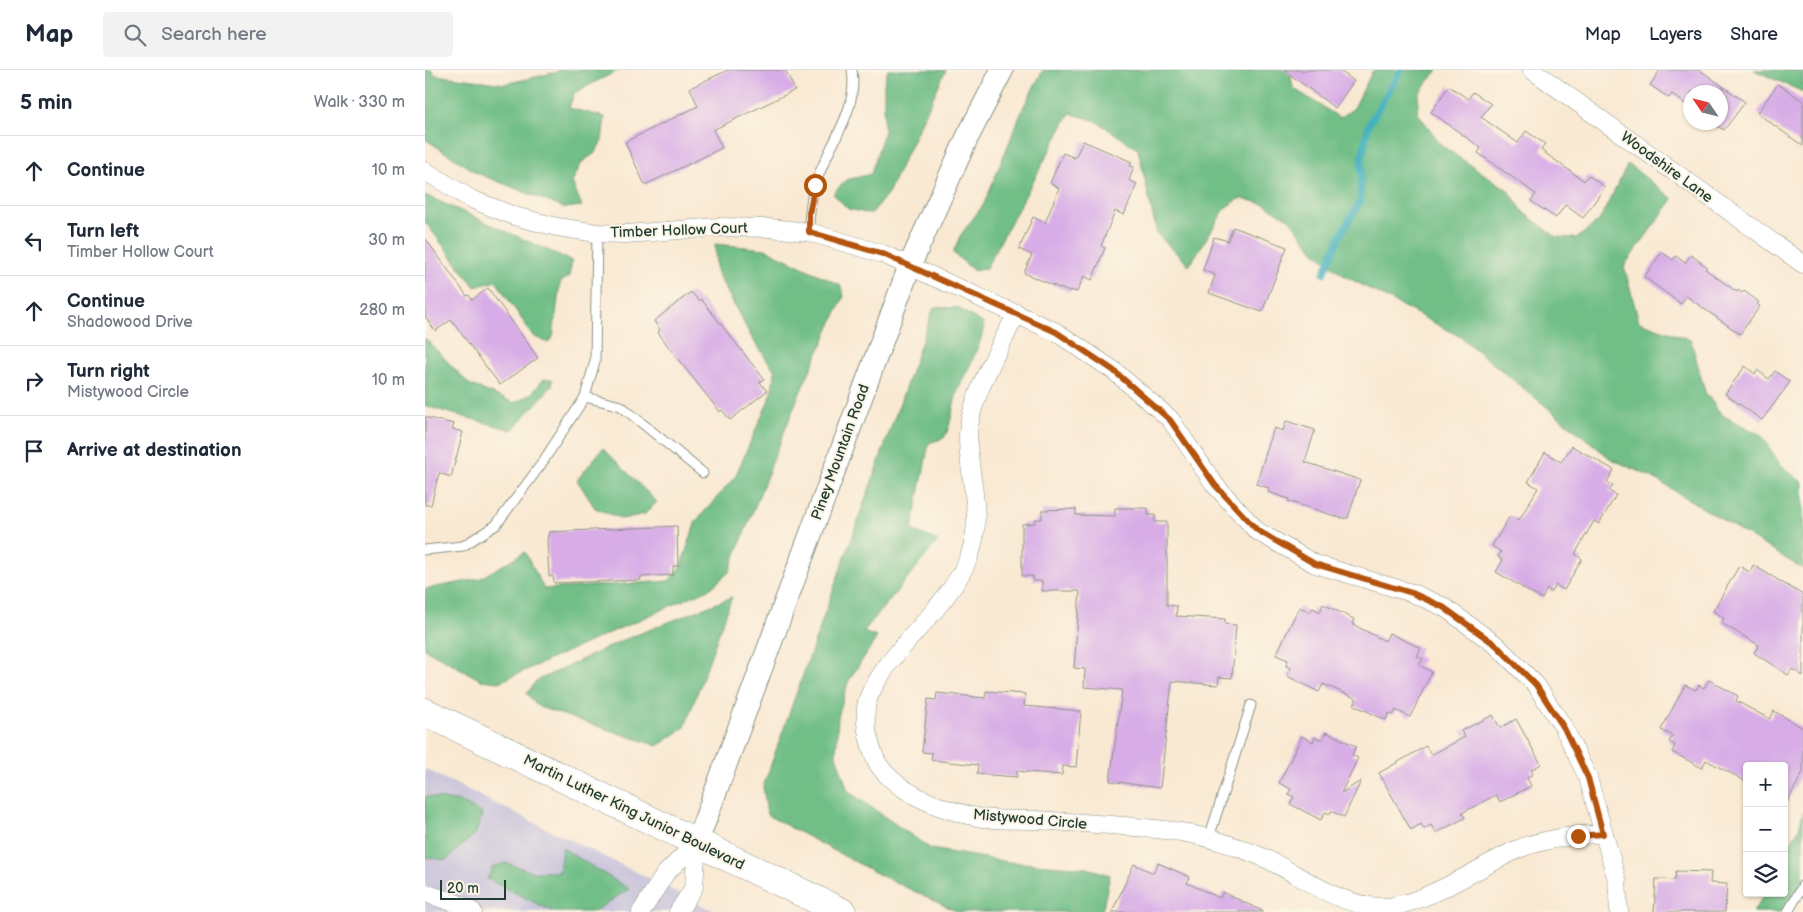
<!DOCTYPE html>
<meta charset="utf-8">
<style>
:root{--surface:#fff;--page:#f2f2f3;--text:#1f2937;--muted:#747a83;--line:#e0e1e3}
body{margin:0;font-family:"Balsamiq Sans",sans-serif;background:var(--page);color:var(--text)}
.controls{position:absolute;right:15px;bottom:15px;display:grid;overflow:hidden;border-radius:5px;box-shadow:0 1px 4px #0004}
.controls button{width:45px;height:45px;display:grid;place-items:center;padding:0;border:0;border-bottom:1px solid var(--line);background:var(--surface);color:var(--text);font:25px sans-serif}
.compass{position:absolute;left:1258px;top:15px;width:45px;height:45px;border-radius:50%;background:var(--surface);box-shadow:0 1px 4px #0004;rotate:305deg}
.scale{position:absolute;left:15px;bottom:12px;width:66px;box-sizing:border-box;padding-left:5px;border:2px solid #1f3d34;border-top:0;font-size:14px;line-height:18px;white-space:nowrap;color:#1f3d34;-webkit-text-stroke:4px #fcf5e5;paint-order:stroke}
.stop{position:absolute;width:15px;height:15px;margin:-11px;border:4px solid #b45309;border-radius:50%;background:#fff}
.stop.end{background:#b45309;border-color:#fff;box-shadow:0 1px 5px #0008}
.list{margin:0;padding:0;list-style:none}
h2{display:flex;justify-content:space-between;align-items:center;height:65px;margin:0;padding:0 20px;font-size:21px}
h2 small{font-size:16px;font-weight:400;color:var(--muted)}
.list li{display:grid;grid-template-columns:32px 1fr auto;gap:15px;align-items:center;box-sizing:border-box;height:70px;padding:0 20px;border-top:1px solid var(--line)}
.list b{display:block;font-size:19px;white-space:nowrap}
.list p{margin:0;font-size:16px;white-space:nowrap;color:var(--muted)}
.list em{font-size:16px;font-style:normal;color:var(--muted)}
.icon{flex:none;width:28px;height:28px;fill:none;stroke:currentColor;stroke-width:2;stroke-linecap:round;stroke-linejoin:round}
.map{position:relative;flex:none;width:1378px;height:842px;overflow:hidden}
header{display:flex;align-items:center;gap:30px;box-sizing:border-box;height:70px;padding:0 25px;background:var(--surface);border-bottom:1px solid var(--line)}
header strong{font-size:24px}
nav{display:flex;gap:28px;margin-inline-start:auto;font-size:18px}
.search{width:350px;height:45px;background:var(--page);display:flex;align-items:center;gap:12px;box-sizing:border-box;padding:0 18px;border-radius:5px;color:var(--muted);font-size:19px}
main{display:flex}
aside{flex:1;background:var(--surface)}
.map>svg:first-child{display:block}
</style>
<header>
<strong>Map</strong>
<div class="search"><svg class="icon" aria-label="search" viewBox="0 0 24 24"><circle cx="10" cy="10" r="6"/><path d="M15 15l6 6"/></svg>Search here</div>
<nav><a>Map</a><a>Layers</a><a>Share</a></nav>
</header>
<main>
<aside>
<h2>5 min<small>Walk · 330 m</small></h2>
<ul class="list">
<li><svg class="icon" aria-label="ahead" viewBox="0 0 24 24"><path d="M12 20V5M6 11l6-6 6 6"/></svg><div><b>Continue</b></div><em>10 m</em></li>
<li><svg class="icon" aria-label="left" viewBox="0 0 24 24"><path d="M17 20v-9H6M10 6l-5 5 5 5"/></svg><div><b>Turn left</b><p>Timber Hollow Court</p></div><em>30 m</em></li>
<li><svg class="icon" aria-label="ahead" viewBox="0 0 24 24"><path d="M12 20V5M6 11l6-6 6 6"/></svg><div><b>Continue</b><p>Shadowood Drive</p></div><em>280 m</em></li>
<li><svg class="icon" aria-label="right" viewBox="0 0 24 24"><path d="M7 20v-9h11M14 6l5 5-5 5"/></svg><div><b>Turn right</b><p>Mistywood Circle</p></div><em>10 m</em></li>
<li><svg class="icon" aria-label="arrive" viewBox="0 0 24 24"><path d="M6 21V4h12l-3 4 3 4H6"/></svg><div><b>Arrive at destination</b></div></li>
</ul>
</aside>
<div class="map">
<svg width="1378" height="842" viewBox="0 0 1378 842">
<rect width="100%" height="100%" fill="#fcf5e5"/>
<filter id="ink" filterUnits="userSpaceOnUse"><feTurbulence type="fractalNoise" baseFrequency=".02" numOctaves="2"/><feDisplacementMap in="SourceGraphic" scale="10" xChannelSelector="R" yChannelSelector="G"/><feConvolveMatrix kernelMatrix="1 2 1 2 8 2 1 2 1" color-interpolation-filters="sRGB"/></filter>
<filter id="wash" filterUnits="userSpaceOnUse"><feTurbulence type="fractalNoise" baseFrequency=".0096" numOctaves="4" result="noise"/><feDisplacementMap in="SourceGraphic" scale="20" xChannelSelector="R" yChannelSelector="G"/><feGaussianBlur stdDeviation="1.12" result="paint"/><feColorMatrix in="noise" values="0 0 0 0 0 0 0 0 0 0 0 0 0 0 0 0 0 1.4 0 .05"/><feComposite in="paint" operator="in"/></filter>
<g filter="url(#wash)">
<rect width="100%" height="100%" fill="#f9e9d3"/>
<!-- industrial -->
<path fill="#c5c0da" d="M0,699L221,807L291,842H0Z"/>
<!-- forest -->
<path fill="#71be87" stroke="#487e5e" d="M0,0H6L10,5L80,14L132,2L133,0H194L149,23L144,38L180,47L177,71L169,84L157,92L147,112L157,136L139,138L52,103L0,69Z
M463,0H521L463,123L446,144L423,139L408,124L421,110L446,104L459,62V14Z
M618,0H865L868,18L915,48L929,38L948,0H1013L994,23L992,42L1017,76L1083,120L1099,143L1131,167L1152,168L1174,151L1203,94L1248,129L1199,196L1214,252L1266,270L1280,322L1297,345L1336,365L1356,396L1378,413V499L1227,407L1186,389L1034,266L918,205L889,181L864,149L839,134L816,128L801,137L764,196L732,164L713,79L671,51L645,43L561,198L549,201L528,183L535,166L559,134L599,36Z
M1329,0H1378V22Z
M0,125L147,191L144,206L135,213L128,267L123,273L108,266L71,211L50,217L0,152Z
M290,174L340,179L415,215L419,226L373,327L304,502L286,518L74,612L56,610L0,579V519L54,509L100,482L119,519L244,511L256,496L271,451L310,407L346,325L350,301L328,270L291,201Z
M509,237L533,238L559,254C556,279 541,300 532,323C527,338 527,354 519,368L504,373L487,460L513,471L438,562L452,567L423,612L413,647L411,685L423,721L506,779L583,792L662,798L685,805L677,842H533L453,804L342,745L338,717Z
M0,268L44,314L89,333L106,324L119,309H127V316L87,360L0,336Z
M178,378L232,432L220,444L197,449L170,438L152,410Z
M307,527L260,657L233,676L114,637L102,624L111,611L196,571Z
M0,726L36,732L57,744L51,763L21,790L0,787Z
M1378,742V813L1362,842H1328L1340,823H1359V786L1374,758Z
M137,778L204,819L168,842H129L62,809L68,797L81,793L108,802H134Z"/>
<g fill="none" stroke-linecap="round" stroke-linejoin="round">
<!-- stream -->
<path stroke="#42b1be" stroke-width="7" d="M899,203L915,166L935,131L937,86L944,54L976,0"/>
</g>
<g id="blocks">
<!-- building -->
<path fill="#d8ade7" d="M303,0H360L370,20L288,60L297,78L220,115L200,72L273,36L265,18Z
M859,0H914L929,11L910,38Z
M1235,0H1275L1320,32L1299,60L1285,52H1296V22H1266V38L1247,24L1244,28L1225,15Z
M1353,14L1378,31V76L1332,43Z
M1024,16L1043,29L1048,22L1066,34L1056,47L1093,73L1101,61L1120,74L1116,80L1159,111L1163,105L1180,117L1158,148L1140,135L1131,148L1106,131L1111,124L1053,83L1056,78L1006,42Z
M658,71L707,92L705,96L709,97L704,110L712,114L699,145L690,141L676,176L680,178L667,210L659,206L652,222L645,220L644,222L599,203L607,185L594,179L608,147L620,153L634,118L625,113L638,83L650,88Z
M808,157L862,177L837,242L784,223L790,205L778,200L789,167L803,171Z
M0,168L42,226L44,225L47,230L63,218L113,288L75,315L26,250L10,261L0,246Z
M1237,182L1248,190L1251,186L1260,193L1266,185L1282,197L1280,199L1312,222L1313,220L1317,223L1319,221L1334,232L1332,234L1335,236L1315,264L1261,226L1256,234L1219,207Z
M266,222L274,231L276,229L339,309L335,312L342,321L305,350L297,340L295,342L248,283L233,262L235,260L229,251Z
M1320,296L1330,304L1332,300L1344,309L1350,301L1365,312L1337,350L1300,324Z
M0,347L29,354L27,359L38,362L26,407L14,403L6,435H0Z
M861,351L890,360L880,392L935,410L923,448H916L863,431L864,429L843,422L844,418L831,414L849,358L858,361Z
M1147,376L1189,400L1182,412L1188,416L1184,421L1191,425L1174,454L1169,451L1150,484L1157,489L1139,520L1131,515L1127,522L1122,519L1117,529L1071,502L1078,490L1073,487L1076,482L1067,476L1085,446L1094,450L1113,418L1103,412L1120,382L1136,392Z
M690,438H723V445H730V452H742V535L752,536L751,546L800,549V554L811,555L807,608L794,607L793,615L747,611L735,718L685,711L697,620L659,617L660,599L649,598L655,521H617V511H608V506H597V454L610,453V449H617V440L651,439V445L690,446Z
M252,456L253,496H248V505L215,507L216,510L129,513L128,506H124L122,470L124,462Z
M1328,495L1378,525V606L1367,599L1363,605L1329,583L1334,575L1296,553L1299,548L1288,541L1314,496L1325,502Z
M898,534L929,549L927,554L960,571L964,563L996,578L992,586L998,589L994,595L1007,602L985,647L971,640L968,645L964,643L961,650L929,635L932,629L898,614L894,622L862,606L866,598L861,596L863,590L851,585L874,537L885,542L888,538L895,542Z
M1284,610L1313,626L1311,631L1345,649L1349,641L1378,658V702L1359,738V696H1322V712L1281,690L1277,698L1247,682L1250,675L1244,672L1248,666L1236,660L1260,615L1271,620L1274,615L1279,618Z
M561,621L600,624L599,636L656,641L651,697L638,696L637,705L592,701V707L552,704L553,695L506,690L507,683L497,682L503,629L511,630L512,623L560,628Z
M1068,645L1075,658L1091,649L1116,694L1106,700L1108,704L1102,708L1106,716L1075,732L1071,725L1037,743L1040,748L1011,763L1006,755L999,759L996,754L986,760L954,703L1001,676L1006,685L1040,667L1036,661Z
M901,662L931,676L927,685L933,688L916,723L936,711L919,747L906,741L905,744L900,742L896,750L865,734L869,727L863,724L866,719L854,713L877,666L888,672L890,667L897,670Z
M733,793L765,807L762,813L795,828L798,822L839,842H687L709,794L728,803Z
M1251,801L1286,802L1285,813L1302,814L1300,842H1229L1231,809L1250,810Z"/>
</g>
</g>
<g filter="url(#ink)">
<use href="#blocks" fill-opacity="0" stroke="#8c9384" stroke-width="1"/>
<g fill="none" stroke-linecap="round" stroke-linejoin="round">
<defs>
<path id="service" d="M384,162C384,147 385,131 390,116C401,77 434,43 427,0
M160,327L196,336L278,403
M0,480L38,476L71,455L115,396L160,327L170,291L172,163
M784,768L826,635
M1363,842L1378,815"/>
<path id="minor" d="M1107,0L1378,194
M0,101L46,129L89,146L132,157L172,163L201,164L294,157L345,158L384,162L458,184L631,262L688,300L745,349L790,415L832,461L890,494L987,523L1019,537L1071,575L1111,615L1139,658L1163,708L1192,810L1194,842
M592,243C576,275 543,332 543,367C543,409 560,445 544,487C522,541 468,574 444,626C438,640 441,662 446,676C448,682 450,689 453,694C473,724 518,740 552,747C570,751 591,749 609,750C658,753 707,755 756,762C783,767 809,775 835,786C874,803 913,837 957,837C994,838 1056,796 1091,780C1119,768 1149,766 1179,763
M0,823L33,834L48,842
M216,842L240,804L272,772
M253,842L269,817L272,772"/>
<path id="tertiary" d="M272,772L485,195L542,68L577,0"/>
<path id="primary" d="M0,642L417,842"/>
</defs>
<!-- service casing -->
<use href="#service" stroke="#8c9384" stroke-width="11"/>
<!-- minor casing -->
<use href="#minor" stroke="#8c9384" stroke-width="19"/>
<!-- tertiary casing -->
<use href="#tertiary" stroke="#8c9384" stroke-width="24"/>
<!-- primary casing -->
<use href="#primary" stroke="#8c9384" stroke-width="29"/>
<!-- service -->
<use href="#service" stroke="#fff" stroke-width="9"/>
<!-- minor -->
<use href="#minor" stroke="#fff" stroke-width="18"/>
<!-- tertiary -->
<use href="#tertiary" stroke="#fff" stroke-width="22"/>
<!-- primary -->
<use href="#primary" stroke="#fff" stroke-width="28"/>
</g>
</g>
<g fill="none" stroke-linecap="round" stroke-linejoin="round" filter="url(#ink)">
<!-- route -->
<path stroke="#b45309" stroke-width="6" d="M390,115L384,143V162L458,184L631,262L688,300L745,350L790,415L832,460L890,494L987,523L1018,537L1071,575L1111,615L1139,658L1163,708L1178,764L1153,766"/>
</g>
<g text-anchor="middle" stroke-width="4" stroke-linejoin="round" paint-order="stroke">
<!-- street labels -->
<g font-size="15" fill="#1f3d34" stroke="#fcf5e5">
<text transform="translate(1242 97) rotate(36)" y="5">Woodshire Lane</text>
<text transform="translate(254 160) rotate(-2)" y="5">Timber Hollow Court</text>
<text transform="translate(415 382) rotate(-70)" y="5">Piney Mountain Road</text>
<text transform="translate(209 742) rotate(26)" y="5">Martin Luther King Junior Boulevard</text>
<text transform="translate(605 749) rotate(5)" y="5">Mistywood Circle</text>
</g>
</g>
</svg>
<div class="controls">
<button>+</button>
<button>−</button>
<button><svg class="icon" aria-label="layers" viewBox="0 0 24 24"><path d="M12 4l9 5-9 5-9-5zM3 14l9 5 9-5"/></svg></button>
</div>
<svg class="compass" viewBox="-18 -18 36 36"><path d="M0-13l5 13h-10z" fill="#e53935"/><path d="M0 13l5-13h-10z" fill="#747a83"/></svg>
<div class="scale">20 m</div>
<div class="stop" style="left:390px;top:115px"></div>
<div class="stop end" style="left:1153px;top:766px"></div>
</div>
</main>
